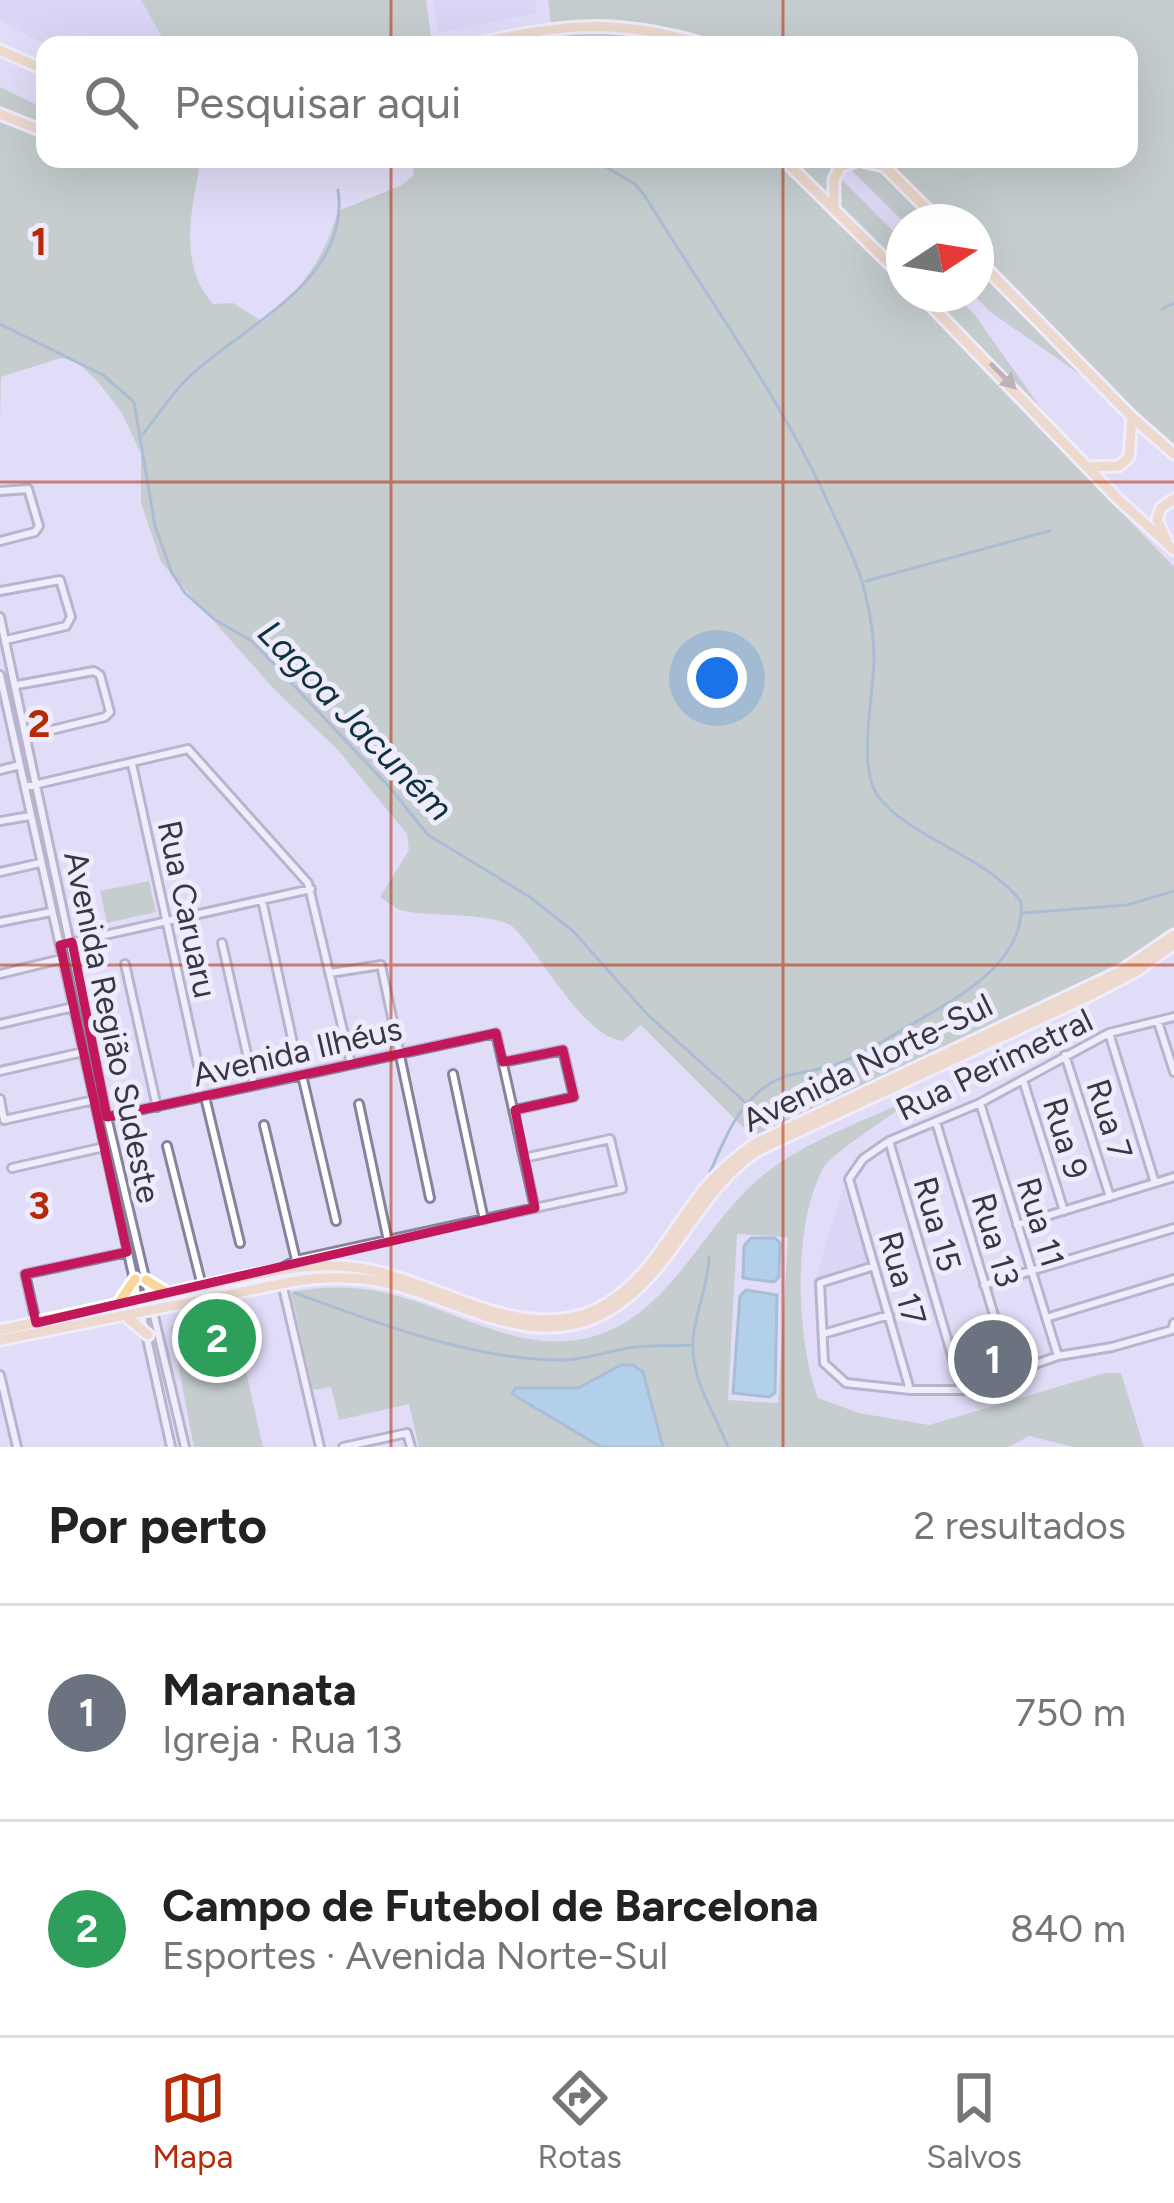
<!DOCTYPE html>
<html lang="pt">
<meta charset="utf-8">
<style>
:root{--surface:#fff;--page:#f6f6f6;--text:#222;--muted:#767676;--line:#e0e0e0;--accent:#b62a08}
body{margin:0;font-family:Figtree,sans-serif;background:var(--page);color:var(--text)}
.compass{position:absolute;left:886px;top:204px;width:108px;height:108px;border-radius:50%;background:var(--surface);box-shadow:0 12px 48px #0002;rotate:78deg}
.you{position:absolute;left:717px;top:678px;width:42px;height:42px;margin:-30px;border:9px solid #fff;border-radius:50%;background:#1a73e8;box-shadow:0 0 0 18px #1a73e833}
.badge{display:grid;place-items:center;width:78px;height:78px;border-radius:50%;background:var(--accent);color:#fff;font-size:39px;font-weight:700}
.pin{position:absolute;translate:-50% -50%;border:6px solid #fff;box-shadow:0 3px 12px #0006}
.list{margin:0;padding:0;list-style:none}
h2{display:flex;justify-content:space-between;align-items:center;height:156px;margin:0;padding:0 48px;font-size:51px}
h2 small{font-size:39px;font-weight:400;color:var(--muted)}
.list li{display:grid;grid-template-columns:78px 1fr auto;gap:36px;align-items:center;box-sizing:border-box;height:216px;padding:0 48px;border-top:3px solid var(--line)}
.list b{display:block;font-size:45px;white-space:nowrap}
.list p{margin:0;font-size:39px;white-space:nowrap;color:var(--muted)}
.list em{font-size:39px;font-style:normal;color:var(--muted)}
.icon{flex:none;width:66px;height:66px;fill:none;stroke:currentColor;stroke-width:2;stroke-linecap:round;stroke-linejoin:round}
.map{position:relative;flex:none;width:1174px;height:1447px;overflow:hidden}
.search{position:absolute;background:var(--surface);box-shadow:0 12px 48px #0002;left:36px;right:36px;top:36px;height:132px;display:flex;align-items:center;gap:30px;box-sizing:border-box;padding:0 42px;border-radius:24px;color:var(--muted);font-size:45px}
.sheet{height:588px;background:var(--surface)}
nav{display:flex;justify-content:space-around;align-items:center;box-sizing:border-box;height:168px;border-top:3px solid var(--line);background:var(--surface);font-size:33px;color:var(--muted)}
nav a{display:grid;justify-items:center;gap:6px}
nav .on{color:var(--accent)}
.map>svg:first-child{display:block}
</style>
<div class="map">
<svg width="1174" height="1447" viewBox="0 0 1174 1447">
<rect width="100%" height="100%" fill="#e1ddf8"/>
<!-- built -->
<path fill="#d3cff1" d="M0,0H143L169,45H46L0,21Z
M433,0H536L537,13L438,33Z
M843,1187L869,1263L816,1279L827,1239Z"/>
<!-- green -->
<path fill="#a2bb9c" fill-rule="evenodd" d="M141,0H426L432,45H167Z
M548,0H1174V446L1108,394L989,311L973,294L976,222H904L840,159H1129V45H554Z
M0,87L45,109V159H201C192,209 177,263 213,304L233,303L263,322C300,292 325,257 338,211L402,185L414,175L411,159H821L904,242V294H955L974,314L1097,487L1174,567V931L1095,980L841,1097L756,1140L641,1025L623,1041C582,1036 542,955 514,928C497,912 431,917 404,911C396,909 387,902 380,897L409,850L407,834L338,750L275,690L161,562L141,503V454L122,413L98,382L76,361L61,358L1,377L0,426Z
M149,881L156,912L107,923L100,891Z
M914,1098C895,1114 833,1152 824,1167C792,1223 796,1339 818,1398L859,1413L929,1425L1105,1373H1121L1144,1447H1074L1029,1436L1009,1447H663L647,1382L629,1364L577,1388L512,1390L513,1396L601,1447H419L409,1404L339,1420L331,1387L313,1390L291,1292C328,1285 364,1286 401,1297C458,1313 516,1349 577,1340C669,1326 700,1224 766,1173C810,1139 864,1121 914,1098ZM737,1234L788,1237L778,1403L728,1400Z
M231,1305L263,1447H194L171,1328L181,1317Z"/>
<!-- water -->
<path fill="#7bc0da" stroke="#6797ac" stroke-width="3" d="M751,1238H775L780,1243L779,1277L774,1282L743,1278L744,1246Z
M746,1290L777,1295L775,1393L769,1397L733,1393L740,1296Z
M621,1365H633L643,1372L663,1447H601L512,1394L515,1388H578Z"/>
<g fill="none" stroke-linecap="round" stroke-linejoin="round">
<!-- stream -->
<path stroke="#6797ac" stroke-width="3" d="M592,159L635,184L645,196C708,299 782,399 831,509C842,534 856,559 863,585C869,608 874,634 874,657C874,693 858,763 876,793C904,837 986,854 1021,902C1026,964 955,999 909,1026C885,1040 861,1055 835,1065C811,1073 786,1071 765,1087C736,1108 724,1141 710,1172
M1162,309L1174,303
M0,324L103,375L134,402L155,526L172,573L185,593L214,619L253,642L391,789L428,835L530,897L573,931L647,1014L746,1103
M143,434C160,413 176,387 197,370C251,322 351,277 338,190
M866,581L1049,531
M1022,913L1127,905L1174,891
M709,1257C708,1284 698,1305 694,1331C687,1376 713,1408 728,1447
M295,1293C377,1323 475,1361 564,1360C586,1359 607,1352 628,1348C650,1345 672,1346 693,1345"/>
<defs>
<path id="minor" d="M0,491L28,489L39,526L35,532L0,541
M0,591L60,580L71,617L66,626L6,640
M0,617L107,1117L185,1447
M0,675L171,1447
M17,685L94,671L100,675L110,712L105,717L27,736
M132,764L198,1065
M0,770L20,765
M25,787L188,749L308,883L351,1064
M0,821L30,816
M0,872L40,863
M262,900L293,1043
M0,922L51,912
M222,943L254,1085
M60,945L311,889
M125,964L157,1107
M330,973L381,965L430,1198
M0,974L61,959
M1158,1022L1174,1072
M0,1024L73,1007
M1109,1033L1155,1183
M1065,1055L1110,1197
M503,1062L563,1050L574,1097L515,1110
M0,1071L83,1052
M453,1074L484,1220
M302,1075L336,1221
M1023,1080L1064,1211
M205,1097L240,1243
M0,1099L4,1120L94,1100
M980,1103L1058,1356
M359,1104L388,1241
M107,1117L496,1033L535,1208
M936,1122L1011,1372
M264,1125L296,1260
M889,1141L962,1390
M167,1146L202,1286
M12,1168L104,1147
M1017,1225L1174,1177
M874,1266L820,1283L824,1363L846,1383L910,1390H962L1058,1356L1112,1347L1172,1330L1174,1323
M984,1285L1174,1228
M1046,1318L1174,1279
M36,1323L25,1274L128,1252
M823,1334L889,1315
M0,1375L17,1447
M910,1390L849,1179L863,1159L889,1141L980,1103L1109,1033L1174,1017
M320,1447L279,1270L296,1260L622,1189L610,1139L524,1158
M343,1447L407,1433L411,1447"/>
<path id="major" d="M470,45C563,24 613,17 707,45
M0,50L45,70
M0,114L45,132
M783,159L904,278
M880,162L940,222
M834,209V180L840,167L858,160L884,166
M976,258L1132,417L1174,454
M920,294L1118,499L1174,550
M1088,467L1119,466L1129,457L1132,418
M1166,539L1157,520L1161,508L1174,499
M146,1280L166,1292
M118,1304L135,1279
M128,1318L148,1335
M0,1330C72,1315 143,1298 215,1283C259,1274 305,1262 351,1267C431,1275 517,1347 597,1309C651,1283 674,1222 712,1180C725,1167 739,1155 754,1144L1121,971L1174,935
M0,1340L291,1282C325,1276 358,1276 391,1284C463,1302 537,1354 610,1310C675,1271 696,1190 759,1150L1087,997L1137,971L1174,944"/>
</defs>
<!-- minor casing -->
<use href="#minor" stroke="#87839c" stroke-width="12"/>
<!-- major casing -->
<use href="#major" stroke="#fff" stroke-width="15"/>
<!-- minor -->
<use href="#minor" stroke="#fff" stroke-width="6"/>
<!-- major -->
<use href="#major" stroke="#fbd69a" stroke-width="9"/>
</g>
<!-- one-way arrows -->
<defs><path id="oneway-solid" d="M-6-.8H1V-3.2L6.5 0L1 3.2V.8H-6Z" transform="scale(3)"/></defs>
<use fill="#907f6a" href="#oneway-solid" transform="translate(1003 376) rotate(45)"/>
<!-- marked area -->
<path d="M0 0H1174V1447H0ZM72,942L107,1117L496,1033L503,1062L563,1050L574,1097L515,1110L535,1208L36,1323L25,1274L127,1252L60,945Z" fill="#e1ddf8" fill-opacity=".55" fill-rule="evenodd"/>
<path fill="none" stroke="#c2185b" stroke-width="9" stroke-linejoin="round" d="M72,942L107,1117L496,1033L503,1062L563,1050L574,1097L515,1110L535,1208L36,1323L25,1274L127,1252L60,945Z"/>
<!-- grid -->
<path fill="none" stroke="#b62a08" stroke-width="3" stroke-opacity="0.55" d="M391,0V45M783,0V45M391,159V1447M783,159V1447M0,482H1174M0,965H1174"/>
<g text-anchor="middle" stroke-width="10" stroke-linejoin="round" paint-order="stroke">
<!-- street labels -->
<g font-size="33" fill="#393742" stroke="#eeecfc">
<text transform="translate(188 909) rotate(78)" y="12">Rua Caruaru</text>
<text transform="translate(113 1027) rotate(78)" y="12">Avenida Região Sudeste</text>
<text transform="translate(297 1051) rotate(-13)" y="12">Avenida Ilhéus</text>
<text transform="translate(867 1062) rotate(-26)" y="12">Avenida Norte-Sul</text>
<text transform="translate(994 1064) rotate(-26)" y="12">Rua Perimetral</text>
<text transform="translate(1110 1119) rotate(72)" y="12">Rua 7</text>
<text transform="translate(1066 1138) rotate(73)" y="12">Rua 9</text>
<text transform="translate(1041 1222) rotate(73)" y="12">Rua 11</text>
<text transform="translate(938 1224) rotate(74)" y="12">Rua 15</text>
<text transform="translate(996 1240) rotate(74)" y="12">Rua 13</text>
<text transform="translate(903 1278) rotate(74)" y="12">Rua 17</text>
</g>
<!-- water labels -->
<g font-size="36" font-style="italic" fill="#10323d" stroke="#eeecfc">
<text transform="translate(356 720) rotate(46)" y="13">Lagoa Jacuném</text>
</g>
</g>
<g font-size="39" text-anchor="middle" font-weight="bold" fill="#b62a08" stroke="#eeecfc" stroke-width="10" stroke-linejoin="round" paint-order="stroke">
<text x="39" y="255">1</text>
<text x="39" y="737">2</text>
<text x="39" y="1219">3</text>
</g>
</svg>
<svg class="compass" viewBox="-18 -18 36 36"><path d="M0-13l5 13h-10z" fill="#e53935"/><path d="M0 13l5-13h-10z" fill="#767676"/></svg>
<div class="you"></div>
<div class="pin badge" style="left:993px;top:1359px;background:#6b7280">1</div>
<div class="pin badge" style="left:217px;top:1338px;background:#2e9e5b">2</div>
<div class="search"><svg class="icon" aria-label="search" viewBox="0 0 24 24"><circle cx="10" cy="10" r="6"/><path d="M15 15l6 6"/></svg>Pesquisar aqui</div>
</div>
<section class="sheet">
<h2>Por perto<small>2 resultados</small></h2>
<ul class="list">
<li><span class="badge" style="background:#6b7280">1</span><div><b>Maranata</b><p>Igreja · Rua 13</p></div><em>750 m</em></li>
<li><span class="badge" style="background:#2e9e5b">2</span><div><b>Campo de Futebol de Barcelona</b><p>Esportes · Avenida Norte-Sul</p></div><em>840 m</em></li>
</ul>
</section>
<nav>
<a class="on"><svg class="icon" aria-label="map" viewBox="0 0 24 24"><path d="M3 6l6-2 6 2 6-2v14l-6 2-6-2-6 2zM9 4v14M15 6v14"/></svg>Mapa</a>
<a><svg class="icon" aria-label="directions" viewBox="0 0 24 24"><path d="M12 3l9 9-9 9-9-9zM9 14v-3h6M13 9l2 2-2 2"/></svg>Rotas</a>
<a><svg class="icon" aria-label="saved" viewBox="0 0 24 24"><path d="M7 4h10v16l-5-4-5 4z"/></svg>Salvos</a>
</nav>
